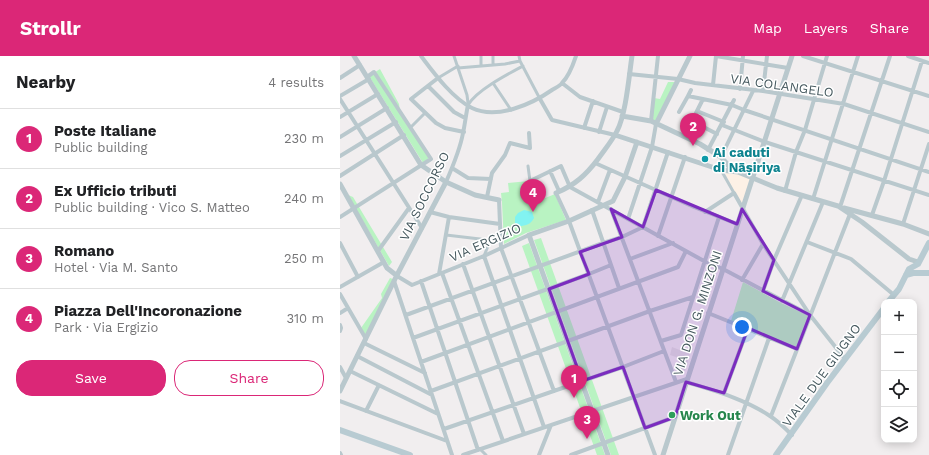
<!DOCTYPE html>
<meta charset="utf-8">
<style>
:root{--surface:#fff;--page:#f2f2f2;--text:#202124;--muted:#757577;--line:#e0e0e0;--accent:#db2777}
body{margin:0;font-family:"Work Sans",sans-serif;background:var(--page);color:var(--text)}
.controls{position:absolute;right:12px;bottom:12px;display:grid;overflow:hidden;border-radius:8px;box-shadow:0 2px 10px #0003}
.controls button{width:36px;height:36px;display:grid;place-items:center;padding:0;border:0;border-bottom:1px solid var(--line);background:var(--surface);color:var(--text);font:20px sans-serif}
.you{position:absolute;left:402px;top:271px;width:14px;height:14px;margin:-10px;border:3px solid #fff;border-radius:50%;background:#1a73e8;box-shadow:0 0 0 6px #1a73e833}
.badge{display:grid;place-items:center;width:26px;height:26px;border-radius:50%;background:var(--accent);color:#fff;font-size:13px;font-weight:700}
.pin{position:absolute;translate:-50% -33px;filter:drop-shadow(0 1px 2px #0008)}
.pin::after{content:'';position:absolute;top:21px;width:14px;height:12px;background:inherit;clip-path:polygon(0 0,100% 0,50% 100%)}
.list{margin:0;padding:0;list-style:none}
h2{display:flex;justify-content:space-between;align-items:center;height:52px;margin:0;padding:0 16px;font-size:17px}
h2 small{font-size:13px;font-weight:400;color:var(--muted)}
.list li{display:grid;grid-template-columns:26px 1fr auto;gap:12px;align-items:center;box-sizing:border-box;height:60px;padding:0 16px;border-top:1px solid var(--line)}
.list b{display:block;font-size:15px;white-space:nowrap}
.list p{margin:0;font-size:13px;white-space:nowrap;color:var(--muted)}
.list em{font-size:13px;font-style:normal;color:var(--muted)}
.actions{display:flex;gap:8px;padding:12px 16px}
.actions a{flex:1;padding:9px 0;border:1px solid var(--accent);border-radius:16px;text-align:center;font-size:14px;color:var(--accent)}
.actions .main{background:var(--accent);color:#fff}
.icon{flex:none;width:22px;height:22px;fill:none;stroke:currentColor;stroke-width:2;stroke-linecap:round;stroke-linejoin:round}
.map{position:relative;flex:none;width:589px;height:399px;overflow:hidden}
header{display:flex;align-items:center;gap:24px;box-sizing:border-box;height:56px;padding:0 20px;background:var(--accent);color:#fff}
header strong{font-size:19px}
nav{display:flex;gap:22px;margin-inline-start:auto;font-size:14px}
main{display:flex}
aside{flex:1;background:var(--surface)}
.map>svg:first-child{display:block}
</style>
<header>
<strong>Strollr</strong>
<nav><a>Map</a><a>Layers</a><a>Share</a></nav>
</header>
<main>
<aside>
<h2>Nearby<small>4 results</small></h2>
<ul class="list">
<li><span class="badge">1</span><div><b>Poste Italiane</b><p>Public building</p></div><em>230 m</em></li>
<li><span class="badge">2</span><div><b>Ex Ufficio tributi</b><p>Public building · Vico S. Matteo</p></div><em>240 m</em></li>
<li><span class="badge">3</span><div><b>Romano</b><p>Hotel · Via M. Santo</p></div><em>250 m</em></li>
<li><span class="badge">4</span><div><b>Piazza Dell'Incoronazione</b><p>Park · Via Ergizio</p></div><em>310 m</em></li>
</ul>
<div class="actions"><a class="main">Save</a><a>Share</a></div>
</aside>
<div class="map">
<svg width="589" height="399" viewBox="0 0 589 399">
<rect width="100%" height="100%" fill="#f1eeef"/>
<!-- commercial -->
<path fill="#fdf1e6" d="M384,115L397,117L412,123L401,149Z"/>
<!-- education -->
<path fill="#e2dfe1" d="M332,291L350,298L345,315L336,312L339,302L330,299Z"/>
<!-- green -->
<path fill="#b9f3c2" d="M40,13L59,48L60,55L89,102L83,107L29,20Z
M328,26H335L315,67L311,65L314,42L320,43Z
M189,125L198,145L215,138L226,164L186,177L164,188L162,147L161,137L169,136L168,127Z
M8,139L13,141L52,206L49,210Z
M201,182L279,399H271L194,184Z
M189,187L265,399H257L182,190Z
M50,222L53,223L26,280L21,272L42,242L41,238Z
M403,226L441,247L469,260L457,292L391,265Z"/>
<!-- water -->
<path fill="#82f3f1" d="M184,154L192,156L194,162C191,168 186,170 179,170L175,167V161L178,157Z"/>
<g fill="none" stroke-linecap="round" stroke-linejoin="round">
<!-- pedestrian -->
<path stroke="#b9c8cd" stroke-width="3" d="M114,0L127,39L128,47
M153,0V9
M179,0L180,5L200,43
M141,10V0
M118,12L165,8L180,5
M98,22L118,10
M153,27L171,54
M128,49C137,34 168,18 183,10
M71,71L85,57
M188,110L190,125L195,138
M381,114L394,137
M106,179L140,183L146,185L148,190L144,200
M140,393L146,399"/>
<!-- minor -->
<path stroke="#b9c8cd" stroke-width="4" d="M81,0C94,17 112,42 132,52C157,64 192,48 212,34C215,32 220,30 222,27C229,20 233,9 236,0
M376,0L448,12
M463,0L589,40
M568,0L589,7
M289,18L338,23L355,27L423,35L504,48L589,76
M0,22L20,9
M98,22L71,43L96,67L105,72L124,76
M222,27L240,41L283,56
M373,29L376,0
M88,30L114,56L125,62
M400,33L403,0
M423,35L427,0
M0,40L29,23
M348,40L351,34
M0,43L82,172
M200,43L212,64L275,79
M363,43L352,65L377,78
M357,55L384,66
M339,56L348,40L392,49L404,54L589,116
M0,61L38,38
M311,65L318,0
M382,69L425,86L589,139
M244,72L253,45
M259,76L267,51
M0,81L47,52
M368,94L394,44
M0,100L56,66
M381,101L413,35
M255,107L354,151L397,168
M112,112L128,122L151,123
M210,115L219,135
M0,120L64,79
M190,125L221,110L230,131L364,205L383,213L470,259
M106,126C113,110 120,94 123,77C125,68 126,58 128,49
M445,135L456,96L465,74L487,0
M216,137L229,165L315,399
M147,141L152,117L165,99L170,87L190,92L189,77
M473,143L518,0
M159,144L161,192L214,335
M258,146L270,114
M500,151L550,0
M271,153L336,326
M252,154L279,232
M90,156L109,161L160,168
M365,156L394,137L423,188L470,259L505,303
M532,159L544,125L582,5
M0,161L91,103L34,16L27,21
M288,163L312,91L316,68
M563,168L589,88
M318,180L345,101
M467,186L511,203L554,239
M0,187L18,221
M38,195L69,152
M144,200L204,371
M290,203L333,187
M123,208L184,378
M102,217L163,385
M99,218L109,161
M57,220L72,229L144,200L189,179
M402,224L423,188
M54,225L112,399
M81,225L138,394
M0,231L44,206
M423,235L434,204L462,139
M0,238L26,283
M442,245L483,146
M0,257L8,252
M368,257L457,293
M66,259L263,187L282,181L303,171L328,96
M0,269L1,272L0,275
M73,282L249,218L271,209
M321,285L341,279L379,161
M24,287L85,317
M17,300L92,339
M81,306L338,211L346,195
M0,311L6,322
M10,315L98,358
M346,326C375,335 405,343 430,360C438,365 445,372 452,379
M91,335L310,255L353,241
M384,337L408,272
M0,345L107,385
M26,355L39,329
M431,360L510,158
M104,373L283,311L324,295
M0,397L1,399
M123,399L347,323
M199,399L211,369
M231,399L335,361
M388,399L429,282"/>
<!-- tertiary -->
<path stroke="#b9c8cd" stroke-width="5" d="M14,0L81,109L106,126L135,139L159,144
M282,60L311,65L360,88L381,101L393,115
M316,68L350,0
M275,79L381,114L398,116L437,132L498,150L522,166L569,203L578,206
M0,128L47,212L56,219
M216,137C235,129 246,119 258,103C265,93 272,85 277,75C286,58 289,20 292,0
M504,152L563,168L589,178
M57,219L106,126
M0,335L56,221
M268,399L189,179L229,165L273,145L285,121L297,86
M323,399L452,0"/>
<!-- secondary -->
<path stroke="#b8cbd2" stroke-width="6" d="M566,219L573,217H589
M548,246L559,233L569,213L578,208L589,187
M0,374L70,399
M436,399L487,327L544,252"/>
</g>
<!-- marked area -->
<path fill="#7b2cbf" fill-opacity="0.2" stroke="#7b2cbf" stroke-width="3" stroke-linejoin="round" d="M316,134L397,168L402,153L434,204L423,235L470,259L457,293L408,272L384,337L346,326L335,361L305,372L283,311L242,325L209,233L249,218L240,196L282,181L271,153L303,171Z"/>
<!-- markers -->
<circle fill="#0f9aa8" stroke="#fff" stroke-width="1.5" cx="365" cy="103" r="4"/>
<circle fill="#2e9e5b" stroke="#fff" stroke-width="1.5" cx="332" cy="359" r="4"/>
<g text-anchor="middle" stroke-width="3" stroke-linejoin="round" paint-order="stroke">
<!-- street labels -->
<g font-size="13" fill="#45585e" stroke="#fff">
<text transform="translate(442 29) rotate(8)" y="5">VIA COLANGELO</text>
<text transform="translate(84 140) rotate(-64)" y="5">VIA SOCCORSO</text>
<text transform="translate(145 186) rotate(-24)" y="5">VIA ERGIZIO</text>
<text transform="translate(357 257) rotate(-72)" y="5">VIA DON G. MINZONI</text>
<text transform="translate(481 319) rotate(-54)" y="5">VIALE DUE GIUGNO</text>
</g>
<!-- culture labels -->
<g font-size="13" font-weight="bold" fill="#0d838f" stroke="#fff" text-anchor="start">
<text x="373" y="101">Ai caduti<tspan x="373" dy="15">di Nāṣiriya</tspan></text>
</g>
<!-- leisure labels -->
<g font-size="13" font-weight="bold" fill="#27864d" stroke="#fff" text-anchor="start">
<text x="340" y="364">Work Out</text>
</g>
</g>
</svg>
<div class="controls">
<button>+</button>
<button>−</button>
<button><svg class="icon" aria-label="locate" viewBox="0 0 24 24"><circle cx="12" cy="12" r="6"/><path d="M12 2v4M12 18v4M2 12h4M18 12h4"/></svg></button>
<button><svg class="icon" aria-label="layers" viewBox="0 0 24 24"><path d="M12 4l9 5-9 5-9-5zM3 14l9 5 9-5"/></svg></button>
</div>
<div class="you"></div>
<div class="pin badge" style="left:234px;top:342px">1</div>
<div class="pin badge" style="left:353px;top:90px">2</div>
<div class="pin badge" style="left:247px;top:383px">3</div>
<div class="pin badge" style="left:193px;top:156px">4</div>
</div>
</main>
